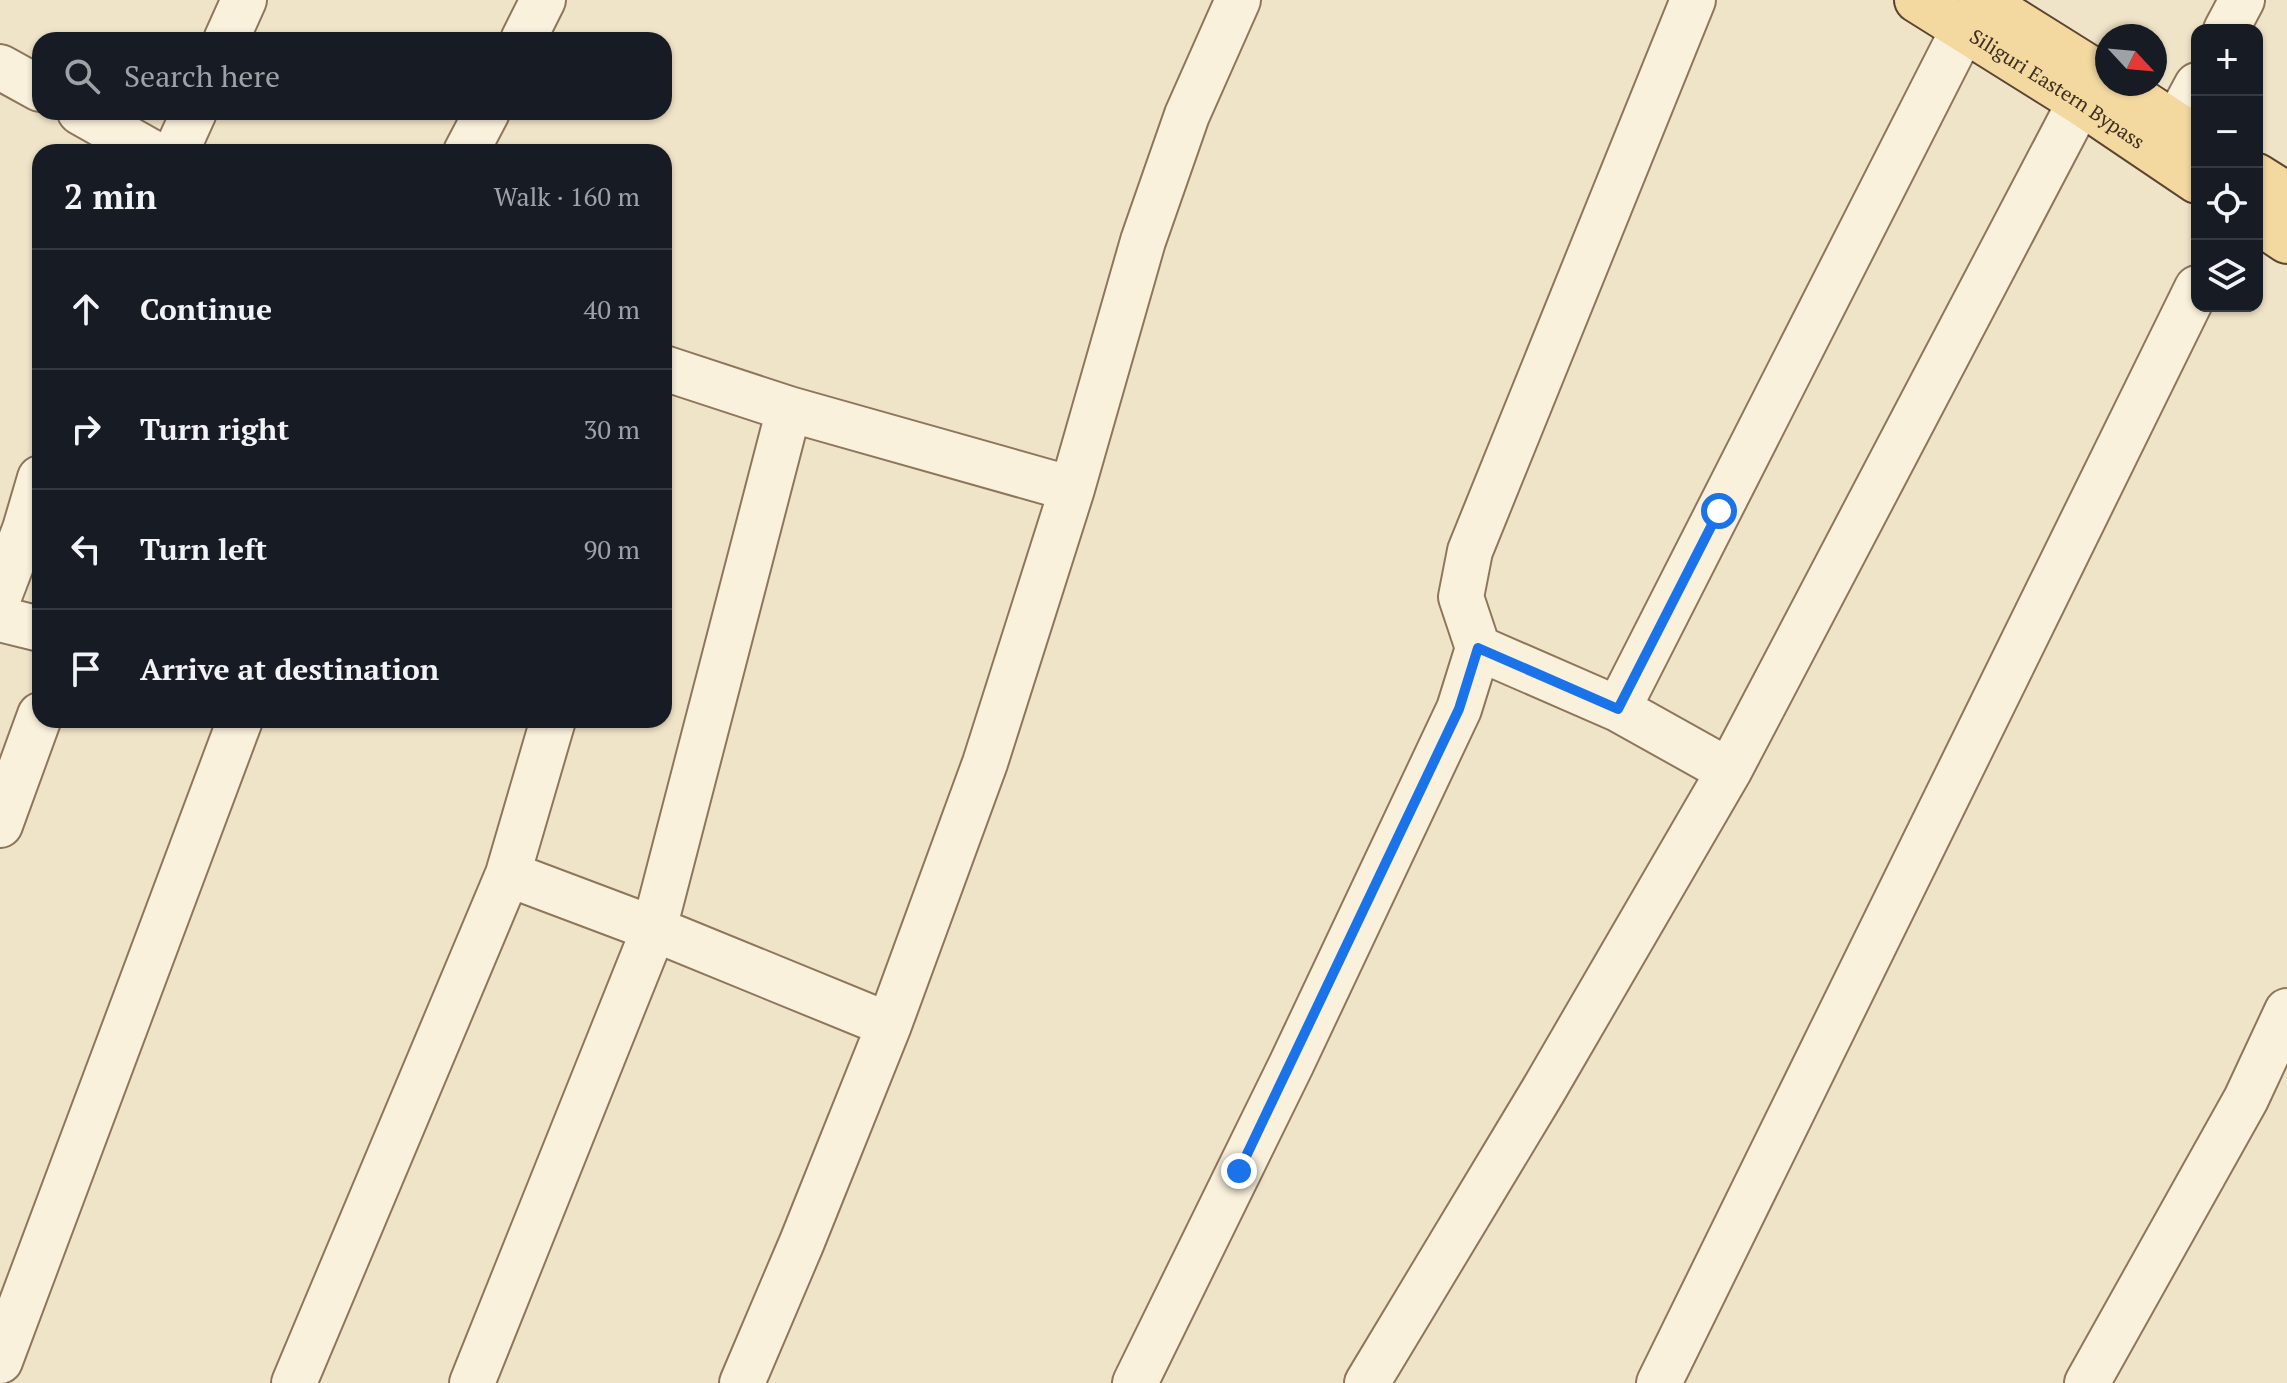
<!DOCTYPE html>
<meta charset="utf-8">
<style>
:root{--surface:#171b24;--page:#20242c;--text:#f1f3f6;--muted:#9ea1a6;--line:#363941}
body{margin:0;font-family:"PT Serif",serif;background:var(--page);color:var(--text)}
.controls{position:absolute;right:24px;top:24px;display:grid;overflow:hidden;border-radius:16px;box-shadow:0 2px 6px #0004}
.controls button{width:72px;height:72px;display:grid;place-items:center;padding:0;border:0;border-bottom:2px solid var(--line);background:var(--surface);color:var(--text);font:40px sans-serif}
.compass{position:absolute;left:2095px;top:24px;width:72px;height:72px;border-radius:50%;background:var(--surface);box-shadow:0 2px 6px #0004;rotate:116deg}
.stop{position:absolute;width:24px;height:24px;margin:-18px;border:6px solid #1a73e8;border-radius:50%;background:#fff}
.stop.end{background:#1a73e8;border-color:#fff;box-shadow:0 2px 8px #0008}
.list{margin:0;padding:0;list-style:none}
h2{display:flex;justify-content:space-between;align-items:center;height:104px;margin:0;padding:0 32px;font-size:34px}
h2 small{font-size:26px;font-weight:400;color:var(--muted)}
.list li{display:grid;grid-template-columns:52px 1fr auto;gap:24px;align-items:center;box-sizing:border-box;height:120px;padding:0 32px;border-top:2px solid var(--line)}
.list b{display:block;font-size:30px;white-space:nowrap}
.list em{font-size:26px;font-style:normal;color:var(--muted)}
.icon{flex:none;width:44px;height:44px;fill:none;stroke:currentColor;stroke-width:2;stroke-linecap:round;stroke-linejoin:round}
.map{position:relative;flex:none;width:2287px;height:1383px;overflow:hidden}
.search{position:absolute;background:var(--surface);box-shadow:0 2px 6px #0004;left:32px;top:32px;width:640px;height:88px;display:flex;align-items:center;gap:20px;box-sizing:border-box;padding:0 28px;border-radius:24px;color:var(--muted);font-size:30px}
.panel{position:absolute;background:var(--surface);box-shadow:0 2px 6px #0004;left:32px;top:144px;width:640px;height:584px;border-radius:24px}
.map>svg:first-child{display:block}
</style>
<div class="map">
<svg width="2287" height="1383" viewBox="0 0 2287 1383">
<rect width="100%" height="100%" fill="#f0e4c8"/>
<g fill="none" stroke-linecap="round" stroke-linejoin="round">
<defs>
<path id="street" d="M2226,30L2242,0
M226,40L244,0
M523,40L543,0
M0,67L40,89
M80,112L151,152
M2176,124L2197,85
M176,152L194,112
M466,152L487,112
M664,368L789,409L1072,489
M0,594L25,529L40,478
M0,619L40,629
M1478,648L1618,709L1729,771
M1618,709L1963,30
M0,825L40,715
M508,874L654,929L889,1025
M0,1361L240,720
M294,1383L508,874L553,720
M472,1383L654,929L789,409
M742,1383L802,1242L889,1025L985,763L1072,489L1143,241L1187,115L1238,0
M1135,1383L1291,1065L1459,709L1478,648L1461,597L1470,551L1693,0
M1367,1383L1543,1091L1729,771L2080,102
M1659,1383L2197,288
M2087,1383L2246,1099L2287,1011"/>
<g id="primary">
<path id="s1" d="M1917,0L2080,102L2197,181"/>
<path d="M1981,0L2107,79"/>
<path d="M2114,84L2197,138"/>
<path d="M2257,176L2287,195"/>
<path d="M2257,221L2287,241"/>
</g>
</defs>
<!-- street casing -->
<use href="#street" stroke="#8d765c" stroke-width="48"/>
<!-- primary casing -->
<use href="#primary" stroke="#5b4430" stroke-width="48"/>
<!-- street -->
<use href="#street" stroke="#faf1dc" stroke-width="44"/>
<!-- primary -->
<use href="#primary" stroke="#f3d9a0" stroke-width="44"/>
</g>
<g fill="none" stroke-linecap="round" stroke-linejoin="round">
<!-- route -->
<path stroke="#1a73e8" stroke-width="10" d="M1239,1171L1459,709L1478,648L1618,709L1719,511"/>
</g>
<g text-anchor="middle" stroke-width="8" stroke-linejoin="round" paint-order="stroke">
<!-- street labels -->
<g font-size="20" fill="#3d2e20" stroke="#f7eed8">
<text dy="7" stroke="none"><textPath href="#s1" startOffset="166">Siliguri Eastern Bypass</textPath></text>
</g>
</g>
</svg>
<div class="controls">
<button>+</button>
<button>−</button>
<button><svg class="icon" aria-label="locate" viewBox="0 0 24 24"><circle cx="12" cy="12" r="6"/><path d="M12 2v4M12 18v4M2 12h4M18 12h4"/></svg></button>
<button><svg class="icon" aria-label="layers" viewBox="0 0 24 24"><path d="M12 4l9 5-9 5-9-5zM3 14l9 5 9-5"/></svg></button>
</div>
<svg class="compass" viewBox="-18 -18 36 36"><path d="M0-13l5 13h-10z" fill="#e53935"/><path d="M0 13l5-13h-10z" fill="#9ea1a6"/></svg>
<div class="stop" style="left:1719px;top:511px"></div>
<div class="stop end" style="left:1239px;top:1171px"></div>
<div class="search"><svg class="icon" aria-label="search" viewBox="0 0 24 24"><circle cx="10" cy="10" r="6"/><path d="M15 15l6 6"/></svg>Search here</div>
<section class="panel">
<h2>2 min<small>Walk · 160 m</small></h2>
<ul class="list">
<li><svg class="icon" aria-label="ahead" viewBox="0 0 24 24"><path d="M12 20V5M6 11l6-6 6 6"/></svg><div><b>Continue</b></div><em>40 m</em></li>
<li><svg class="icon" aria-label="right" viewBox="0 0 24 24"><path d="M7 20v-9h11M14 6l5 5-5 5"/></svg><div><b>Turn right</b></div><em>30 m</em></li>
<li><svg class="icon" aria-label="left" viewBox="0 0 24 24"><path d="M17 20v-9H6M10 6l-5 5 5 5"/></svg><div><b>Turn left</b></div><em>90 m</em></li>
<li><svg class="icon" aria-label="arrive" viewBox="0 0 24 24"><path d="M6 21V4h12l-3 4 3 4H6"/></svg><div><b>Arrive at destination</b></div></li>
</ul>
</section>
</div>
